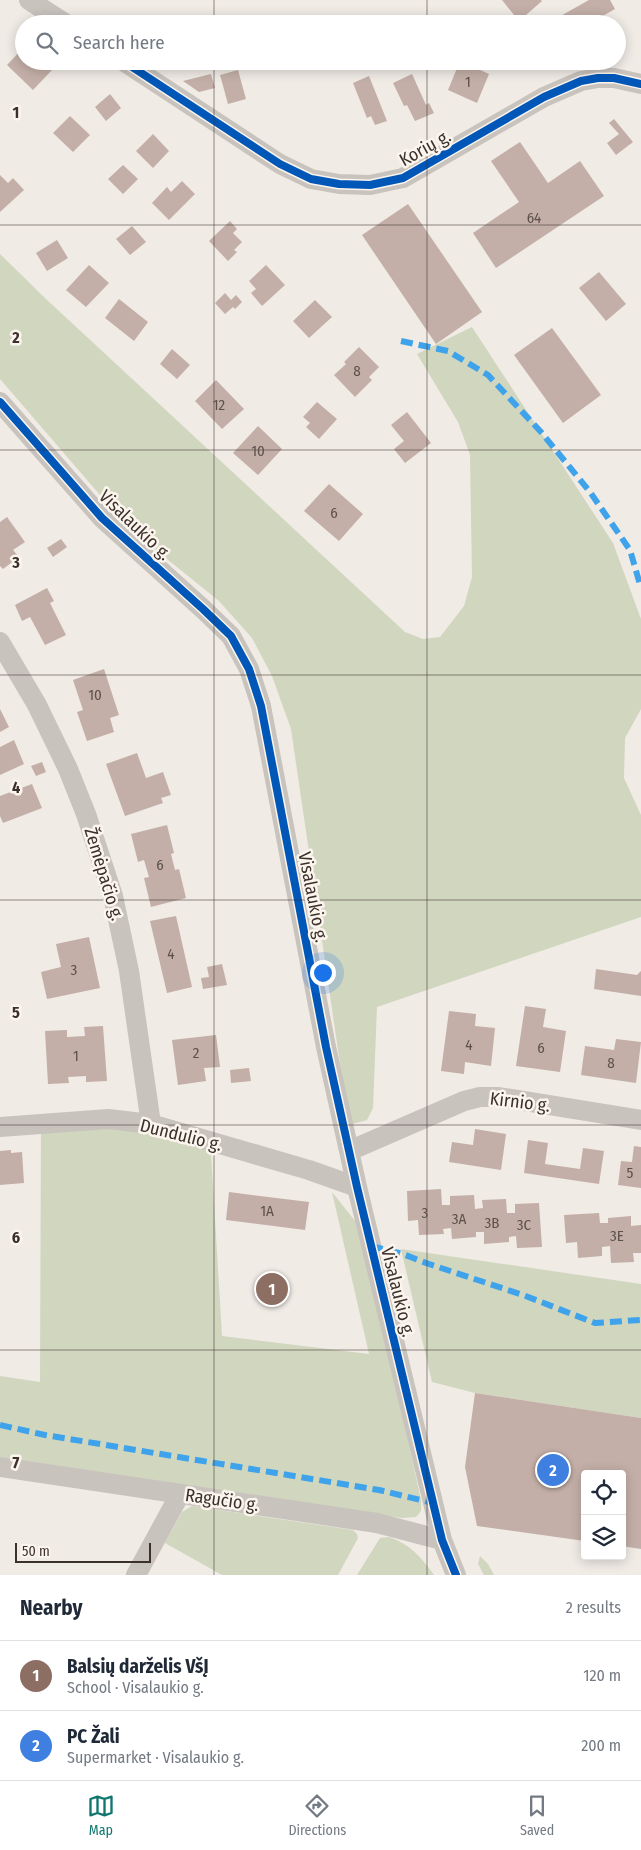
<!DOCTYPE html>
<meta charset="utf-8">
<style>
:root{--surface:#fff;--page:#f2f2f3;--text:#1f2937;--muted:#747a83;--line:#e0e1e3;--accent:#0f766e}
body{margin:0;font-family:"Fira Sans Condensed",sans-serif;background:var(--page);color:var(--text)}
.controls{position:absolute;right:15px;bottom:15px;display:grid;overflow:hidden;border-radius:5px;box-shadow:0 2px 12px #0003}
.controls button{width:45px;height:45px;display:grid;place-items:center;padding:0;border:0;border-bottom:1px solid var(--line);background:var(--surface);color:var(--text);font:25px sans-serif}
.scale{position:absolute;left:15px;bottom:12px;width:136px;box-sizing:border-box;padding-left:5px;border:2px solid #3b302b;border-top:0;font-size:14px;line-height:18px;white-space:nowrap;color:#3b302b;-webkit-text-stroke:4px #fbf5ee;paint-order:stroke}
.you{position:absolute;left:322px;top:972px;width:18px;height:18px;margin:-12px;border:4px solid #fff;border-radius:50%;background:#1a73e8;box-shadow:0 0 0 8px #1a73e833}
.badge{display:grid;place-items:center;width:32px;height:32px;border-radius:50%;background:var(--accent);color:#fff;font-size:16px;font-weight:700}
.pin{position:absolute;translate:-50% -50%;border:2px solid #fff;box-shadow:0 1px 5px #0006}
.list{margin:0;padding:0;list-style:none}
h2{display:flex;justify-content:space-between;align-items:center;height:65px;margin:0;padding:0 20px;font-size:21px}
h2 small{font-size:16px;font-weight:400;color:var(--muted)}
.list li{display:grid;grid-template-columns:32px 1fr auto;gap:15px;align-items:center;box-sizing:border-box;height:70px;padding:0 20px;border-top:1px solid var(--line)}
.list b{display:block;font-size:19px;white-space:nowrap}
.list p{margin:0;font-size:16px;white-space:nowrap;color:var(--muted)}
.list em{font-size:16px;font-style:normal;color:var(--muted)}
.icon{flex:none;width:28px;height:28px;fill:none;stroke:currentColor;stroke-width:2;stroke-linecap:round;stroke-linejoin:round}
.map{position:relative;flex:none;width:641px;height:1575px;overflow:hidden}
.search{position:absolute;background:var(--surface);box-shadow:0 2px 12px #0003;left:15px;right:15px;top:15px;height:55px;display:flex;align-items:center;gap:12px;box-sizing:border-box;padding:0 18px;border-radius:28px;color:var(--muted);font-size:19px}
.sheet{height:205px;background:var(--surface)}
nav{display:flex;justify-content:space-around;align-items:center;box-sizing:border-box;height:70px;border-top:1px solid var(--line);background:var(--surface);font-size:14px;color:var(--muted)}
nav a{display:grid;justify-items:center;gap:2px}
nav .on{color:var(--accent)}
.map>svg:first-child{display:block}
</style>
<div class="map">
<svg width="641" height="1575" viewBox="0 0 641 1575">
<rect width="100%" height="100%" fill="#f0ebe5"/>
<!-- green -->
<path fill="#d1d6bf" d="M0,254L46,299L405,632L423,639L440,637L464,606L472,577L470,455L458,422L417,354L472,327L613,543L641,619V709L625,738L624,778L641,815V917L377,1007L373,1108L367,1120L349,1125L291,729L272,676L252,638L219,601L146,542L100,495L0,379Z
M41,1128C78,1129 116,1126 153,1133C173,1137 192,1145 211,1152L222,1336L369,1354L332,1192L355,1221L386,1340L421,1500V1511L416,1517L402,1518L0,1457V1376L40,1382Z
M401,1249L641,1284V1418L475,1393L432,1382Z
M192,1506L353,1530L357,1534L358,1538L338,1575H222L165,1543L182,1512Z
M389,1537C410,1544 422,1558 434,1575H357L380,1538Z
M480,1556L488,1564L494,1575H484L478,1564Z"/>
<!-- building -->
<path fill="#c3afa7" d="M502,0H541L542,1L519,21Z
M589,0H610L615,9L589,24H560L557,18Z
M24,47V61H43L52,70L33,90L7,65Z
M460,61L489,74L477,103L448,90Z
M238,70L246,99L228,104L220,75Z
M211,74L215,88L199,92L183,81Z
M412,74L426,105L429,103L434,113L415,121L407,105L404,106L393,83Z
M369,76L387,121L375,125L371,116L367,118L353,83Z
M110,94L121,108L106,121L95,107Z
M70,116L90,135L73,152L53,133Z
M614,119L633,142L616,155L607,143L619,134L609,123Z
M153,134L169,151L153,168L136,151Z
M520,142L548,183L580,161L604,196L496,268L473,233L519,202L491,161Z
M123,165L138,179L123,194L108,179Z
M0,175L8,183L13,178L24,190L0,212Z
M182,181L195,194L169,220L152,203L167,187L171,192Z
M408,204L482,312L436,344L362,235Z
M230,221L237,229L233,233L242,242L234,250L237,252L228,261L209,241Z
M132,226L146,242L130,255L116,239Z
M57,240L68,258L47,271L36,253Z
M89,265L109,283L86,307L66,290Z
M266,265L285,285L262,306L251,293L256,289L249,281Z
M599,272L626,304L606,321L579,288Z
M225,293L231,300L236,295L242,302L235,309L233,307L225,314L215,303Z
M119,299L148,322L134,341L105,318Z
M315,300L332,317L309,338L293,321Z
M552,328L601,395L563,423L514,355Z
M359,347L379,367L369,377L372,380L355,397L334,375L346,364L344,362Z
M172,349L190,365L177,379L160,364Z
M216,380L244,409L222,429L195,401Z
M317,402L337,419L319,439L306,427L310,423L303,417Z
M407,412L431,443L405,463L394,449L404,441L391,425Z
M258,426L282,449L258,475L233,453Z
M329,484L363,514L339,541L304,511Z
M7,517L25,542L13,550L19,557L3,569L0,566V522Z
M61,539L67,547L53,557L47,548Z
M47,588L54,601L50,603L66,635L45,645L30,617L22,621L15,605Z
M104,669L119,715L110,718L114,732L87,741L77,712L83,710L73,680Z
M0,709L9,727L0,732Z
M14,740L24,764L0,775V747Z
M137,753L146,778L163,772L171,795L161,798L163,803L125,816L106,764Z
M42,762L46,772L36,776L31,766Z
M32,784L42,808L3,823L0,816V796Z
M167,825L174,853L171,854L175,870L179,869L186,898L151,907L144,878L149,877L144,860L138,862L131,834Z
M176,916L192,987L167,993L150,921Z
M89,937L100,988L47,999L41,972L61,967L56,944Z
M222,964L227,985L203,989L201,978L209,977L207,967Z
M596,969L637,975L641,971V996L594,989Z
M525,1006L546,1009L543,1027L566,1031L560,1072L516,1066Z
M449,1011L476,1014L475,1026L495,1028L491,1066L465,1062L464,1074L441,1071Z
M103,1026L107,1081L86,1082V1076L68,1077L69,1083L48,1084L45,1031L67,1030V1037L85,1036L84,1027Z
M216,1035L220,1067L204,1068L206,1081L178,1085L172,1040Z
M616,1039L641,1042L636,1083L581,1075L585,1046L614,1050Z
M249,1068L251,1081L231,1083L230,1070Z
M475,1129L506,1134L501,1170L449,1162L452,1142L473,1145Z
M528,1140L548,1143L545,1164L580,1169L583,1148L604,1151L599,1184L524,1173Z
M634,1146L641,1147V1188L618,1185L621,1161L632,1162Z
M11,1150V1153L22,1152L24,1183L0,1185V1151Z
M441,1189L442,1205H450V1196L474,1195L475,1209L483,1208L482,1200L506,1199L507,1213H515V1204L539,1203L542,1247L517,1248L516,1236L509,1237V1242L484,1244V1232H476V1237L452,1239L451,1228L443,1229L444,1234L419,1235L418,1220L408,1221L407,1191Z
M229,1192L309,1202L305,1230L226,1220Z
M599,1213L600,1223H608V1218L631,1216V1226L641,1225V1253H633L634,1262L611,1263L610,1246L602,1247V1256L578,1258L577,1242L566,1243L564,1215Z
M475,1393L641,1418V1549L622,1546V1474H585V1541L477,1526L465,1467Z"/>
<g fill="none" stroke-linecap="round" stroke-linejoin="round">
<!-- minor -->
<path stroke="#c9c3be" stroke-width="20" d="M29,0L66,24
M123,61L280,164L311,179L339,184L370,185L403,178L544,97L581,81L598,78H614L641,84
M0,402L102,518L203,609L231,636L249,669L261,706L326,1047L357,1187L442,1540L456,1575
M0,642L37,705L68,769L86,814L113,896L129,971L151,1124
M0,1127L108,1119L151,1124L309,1170L357,1187
M349,1151L464,1101L480,1097H499L641,1120
M0,1467L377,1523L442,1540
M136,1575L180,1494"/>
<!-- quiet -->
<path stroke="#3fa3eb" stroke-width="6" stroke-dasharray="12 6" stroke-linecap="butt" d="M401,341L448,351L488,375L541,432L590,492L630,550L641,588
M371,1246L403,1254L426,1263L523,1295L595,1323L641,1320
M0,1425L45,1435L379,1490L433,1503"/>
<defs>
<path id="cycleway" d="M123,61L280,164L311,179L339,184L370,185L403,178L544,97L581,81L598,78H614L641,84
M0,402L102,518L203,609L231,636L249,669L261,706L326,1047L357,1187L442,1540L456,1575"/>
</defs>
<!-- cycleway casing -->
<use href="#cycleway" stroke="#fbf5ee" stroke-width="11"/>
<!-- cycleway -->
<use href="#cycleway" stroke="#0057b8" stroke-width="8"/>
</g>
<!-- grid -->
<path fill="none" stroke="#3b302b" stroke-width="1" stroke-opacity="0.55" d="M214,0V24M427,0V24M214,61V1575M427,61V1575M0,225H641M0,450H641M0,675H641M0,900H641M0,1125H641M0,1350H641"/>
<g text-anchor="middle" stroke-width="5" stroke-linejoin="round" paint-order="stroke">
<!-- number labels -->
<g font-size="15" fill="#5d504a">
<text x="468" y="87">1</text>
<text x="534" y="223">64</text>
<text x="357" y="376">8</text>
<text x="219" y="410">12</text>
<text x="258" y="456">10</text>
<text x="334" y="518">6</text>
<text x="95" y="700">10</text>
<text x="160" y="870">6</text>
<text x="171" y="959">4</text>
<text x="74" y="975">3</text>
<text x="469" y="1050">4</text>
<text x="541" y="1053">6</text>
<text x="196" y="1058">2</text>
<text x="76" y="1061">1</text>
<text x="611" y="1068">8</text>
<text x="630" y="1178">5</text>
<text x="267" y="1216">1A</text>
<text x="425" y="1218">3</text>
<text x="459" y="1224">3A</text>
<text x="492" y="1228">3B</text>
<text x="524" y="1230">3C</text>
<text x="617" y="1241">3E</text>
</g>
<!-- street labels -->
<g font-size="18" fill="#3b302b" stroke="#fbf5ee">
<text transform="translate(425 148) rotate(-29)" y="6">Korių g.</text>
<text transform="translate(135 525) rotate(44)" y="6">Visalaukio g.</text>
<text transform="translate(104 874) rotate(73)" y="6">Žemėpačio g.</text>
<text transform="translate(313 897) rotate(79)" y="6">Visalaukio g.</text>
<text transform="translate(520 1102) rotate(7)" y="6">Kirnio g.</text>
<text transform="translate(181 1135) rotate(14)" y="6">Dundulio g.</text>
<text transform="translate(398 1292) rotate(76)" y="6">Visalaukio g.</text>
<text transform="translate(222 1500) rotate(8)" y="6">Ragučio g.</text>
</g>
</g>
<g font-size="16" text-anchor="middle" font-weight="bold" fill="#3b302b" stroke="#fbf5ee" stroke-width="5" stroke-linejoin="round" paint-order="stroke">
<text x="16" y="118">1</text>
<text x="16" y="343">2</text>
<text x="16" y="568">3</text>
<text x="16" y="793">4</text>
<text x="16" y="1018">5</text>
<text x="16" y="1243">6</text>
<text x="16" y="1468">7</text>
</g>
</svg>
<div class="controls">
<button><svg class="icon" aria-label="locate" viewBox="0 0 24 24"><circle cx="12" cy="12" r="6"/><path d="M12 2v4M12 18v4M2 12h4M18 12h4"/></svg></button>
<button><svg class="icon" aria-label="layers" viewBox="0 0 24 24"><path d="M12 4l9 5-9 5-9-5zM3 14l9 5 9-5"/></svg></button>
</div>
<div class="scale">50 m</div>
<div class="you"></div>
<div class="pin badge" style="left:272px;top:1289px;background:#8d6e63">1</div>
<div class="pin badge" style="left:553px;top:1470px;background:#3f7fe0">2</div>
<div class="search"><svg class="icon" aria-label="search" viewBox="0 0 24 24"><circle cx="10" cy="10" r="6"/><path d="M15 15l6 6"/></svg>Search here</div>
</div>
<section class="sheet">
<h2>Nearby<small>2 results</small></h2>
<ul class="list">
<li><span class="badge" style="background:#8d6e63">1</span><div><b>Balsių darželis VšĮ</b><p>School · Visalaukio g.</p></div><em>120 m</em></li>
<li><span class="badge" style="background:#3f7fe0">2</span><div><b>PC Žali</b><p>Supermarket · Visalaukio g.</p></div><em>200 m</em></li>
</ul>
</section>
<nav>
<a class="on"><svg class="icon" aria-label="map" viewBox="0 0 24 24"><path d="M3 6l6-2 6 2 6-2v14l-6 2-6-2-6 2zM9 4v14M15 6v14"/></svg>Map</a>
<a><svg class="icon" aria-label="directions" viewBox="0 0 24 24"><path d="M12 3l9 9-9 9-9-9zM9 14v-3h6M13 9l2 2-2 2"/></svg>Directions</a>
<a><svg class="icon" aria-label="saved" viewBox="0 0 24 24"><path d="M7 4h10v16l-5-4-5 4z"/></svg>Saved</a>
</nav>
